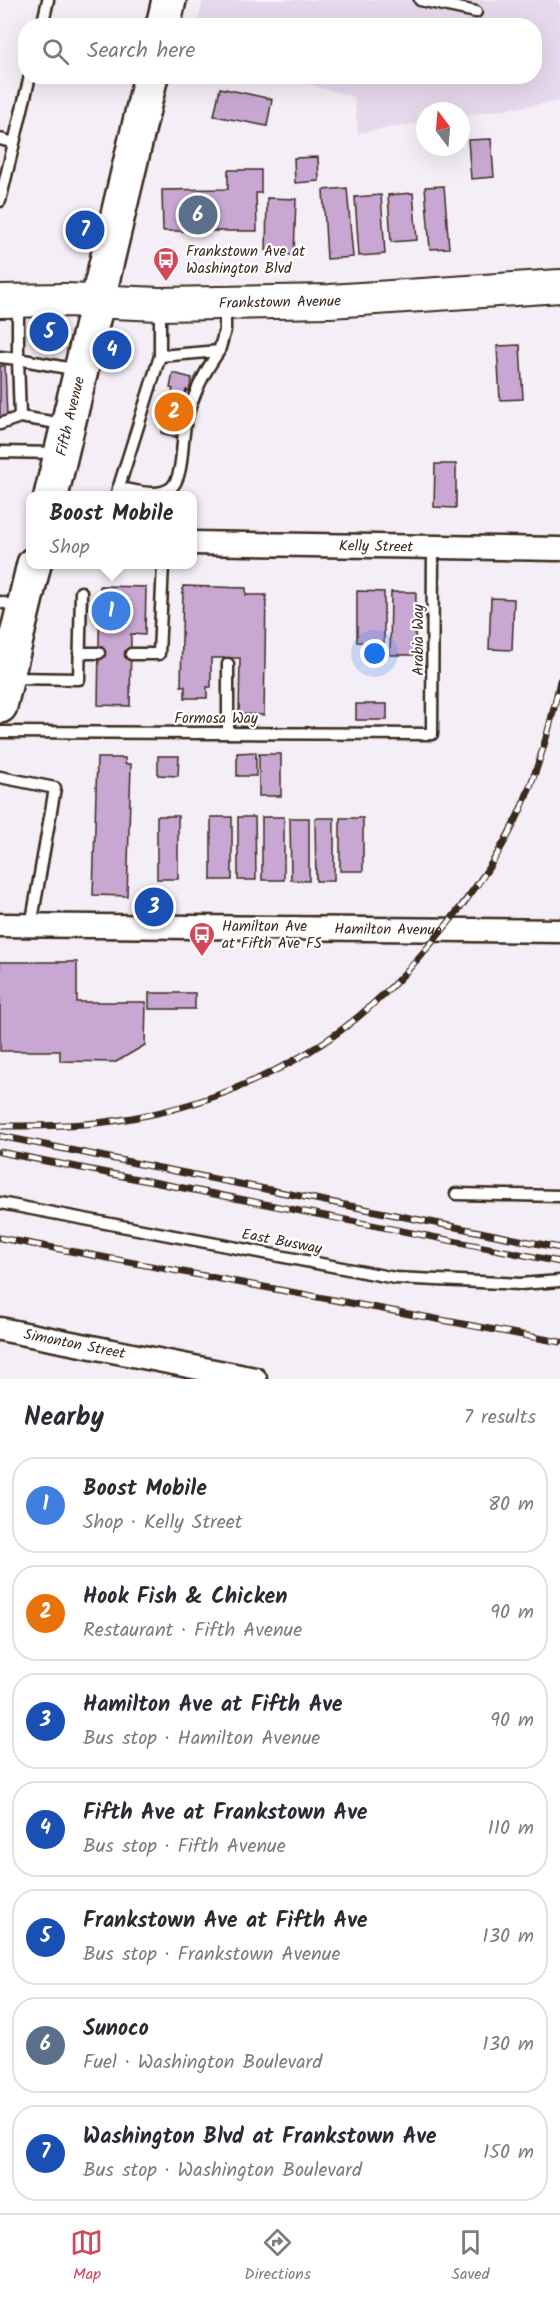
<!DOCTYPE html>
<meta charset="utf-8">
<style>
:root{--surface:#fff;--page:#f7f7f7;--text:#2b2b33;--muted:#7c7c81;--line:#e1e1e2;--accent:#d1495b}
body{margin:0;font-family:Kalam,sans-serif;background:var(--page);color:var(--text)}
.compass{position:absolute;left:416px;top:102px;width:54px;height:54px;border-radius:50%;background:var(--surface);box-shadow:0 6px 24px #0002;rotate:344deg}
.you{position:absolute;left:375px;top:654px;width:21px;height:21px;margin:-15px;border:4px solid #fff;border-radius:50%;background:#1a73e8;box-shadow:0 0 0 9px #1a73e833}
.badge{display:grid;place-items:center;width:39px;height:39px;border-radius:50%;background:var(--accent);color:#fff;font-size:20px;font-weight:700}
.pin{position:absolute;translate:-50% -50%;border:3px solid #fff;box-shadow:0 2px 6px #0006}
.popup{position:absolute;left:26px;top:491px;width:171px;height:78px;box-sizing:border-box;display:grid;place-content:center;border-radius:12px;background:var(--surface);filter:drop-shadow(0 2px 4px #0005);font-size:20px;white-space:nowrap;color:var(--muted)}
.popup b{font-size:22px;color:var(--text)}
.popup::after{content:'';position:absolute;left:50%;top:100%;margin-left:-12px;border:12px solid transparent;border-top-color:var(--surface)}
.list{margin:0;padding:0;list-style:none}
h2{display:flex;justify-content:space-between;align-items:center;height:78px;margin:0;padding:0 24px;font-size:26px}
h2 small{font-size:20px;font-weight:400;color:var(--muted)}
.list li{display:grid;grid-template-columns:39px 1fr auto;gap:18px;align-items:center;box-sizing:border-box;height:96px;margin:0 12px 12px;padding:0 12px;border:2px solid var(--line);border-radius:24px}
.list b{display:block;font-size:22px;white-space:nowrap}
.list p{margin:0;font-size:20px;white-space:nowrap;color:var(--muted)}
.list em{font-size:20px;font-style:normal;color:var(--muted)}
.icon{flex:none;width:33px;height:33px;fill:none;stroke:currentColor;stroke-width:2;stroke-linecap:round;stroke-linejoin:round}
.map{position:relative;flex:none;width:560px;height:1379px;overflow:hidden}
.search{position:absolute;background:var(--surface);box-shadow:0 6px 24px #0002;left:18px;right:18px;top:18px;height:66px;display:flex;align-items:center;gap:15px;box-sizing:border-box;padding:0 21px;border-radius:24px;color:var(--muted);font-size:22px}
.sheet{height:834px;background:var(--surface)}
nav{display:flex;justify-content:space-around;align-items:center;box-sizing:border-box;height:84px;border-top:2px solid var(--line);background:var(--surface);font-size:16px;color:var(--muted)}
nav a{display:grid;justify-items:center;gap:3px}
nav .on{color:var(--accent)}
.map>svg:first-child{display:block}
</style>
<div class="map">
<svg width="560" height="1379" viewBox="0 0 560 1379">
<rect width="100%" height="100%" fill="#f4eef6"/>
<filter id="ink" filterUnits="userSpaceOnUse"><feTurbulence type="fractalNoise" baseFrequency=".0167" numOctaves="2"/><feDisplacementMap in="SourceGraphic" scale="12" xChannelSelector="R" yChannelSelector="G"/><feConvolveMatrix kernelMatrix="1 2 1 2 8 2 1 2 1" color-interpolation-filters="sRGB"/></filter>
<g filter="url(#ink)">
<!-- built -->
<path fill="#e7d9ec" d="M203,0H560V101L461,116V111H425V122L358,133L354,97L283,77L534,76V26H197Z"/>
<!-- building -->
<path fill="#c8a8d3" stroke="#3b2a1e" stroke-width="1.5" d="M220,88L272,99L267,126L214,116Z
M491,139L494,177L471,179L468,140Z
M318,157L319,181L295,183L294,158Z
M228,170H261V193H256L257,231H163L162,190L228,189Z
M444,186L449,248L430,249L425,187Z
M347,188L353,257L327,259L323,190Z
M413,193L417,240L391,242L388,195Z
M381,195L385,254L359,256L355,197Z
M267,198L296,199L294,255L266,254Z
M520,345L523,399L500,400L497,346Z
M0,366H5L7,418L0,419Z
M173,373L192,378L189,391L186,390L175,437L161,433L173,389L170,388Z
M435,464H456V508L434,507Z
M100,586L146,587L145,635L131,634L130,706L98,705Z
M183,586L246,588V595H266L264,715L239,714L240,658H211V687H207V698H185V686H181Z
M357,591L384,592V643L357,642Z
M391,592H416L415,655H390Z
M491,598L514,599L512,650L489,649Z
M356,704H387V720H356Z
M256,752V776H237V753Z
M259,754H281V796H259Z
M158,756H179L178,776L158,775Z
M97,758H125V764H131L127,896L93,895Z
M157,816H178V879H157Z
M211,817H232V880H211Z
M238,817H255L256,880H238Z
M262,817H284V880H262Z
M290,818H309V881L291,880Z
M315,818H334V881H316Z
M340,818H363V871H340Z
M0,962H77V1002H146L145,1045L116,1062L60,1061V1051H0Z
M149,993H195V1009H149Z"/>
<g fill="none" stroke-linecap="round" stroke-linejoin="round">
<defs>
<path id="lane" d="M420,0L476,12
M42,26L48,0
M0,139L14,143L30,76
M0,201L14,143
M18,304V359L78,370
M160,356L219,351L225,330V306
M0,357L18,359L20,417
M0,424L20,417L64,424
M0,452L57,453
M118,488C134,490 159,499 172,487C184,475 181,440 186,421C193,394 203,374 219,351
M116,496L160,356V307
M0,602L20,607
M79,653H99
M131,654H159L163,564
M228,664V733
M10,678L79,679L81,592
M0,732L432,734L433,546
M0,777L55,788L31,926
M456,1194L560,1196
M0,1203L395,1278L520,1284L560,1281"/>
<g id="street">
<path id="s1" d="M192,543L560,549"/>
<path id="s2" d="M0,925L560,931"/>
<path id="s3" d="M0,1329L255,1379"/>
</g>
<g id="secondary">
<path id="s4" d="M0,301L66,300L160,304L330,301L560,286"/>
</g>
<g id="highway">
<path d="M163,26L169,0"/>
<path id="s5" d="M51,496L151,76"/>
<path d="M0,706L34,564"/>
</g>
</defs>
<!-- lane casing -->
<use href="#lane" stroke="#3b2a1e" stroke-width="15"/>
<!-- street casing -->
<use href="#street" stroke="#3b2a1e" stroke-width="27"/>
<!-- secondary casing -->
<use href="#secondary" stroke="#3b2a1e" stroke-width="36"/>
<!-- highway casing -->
<use href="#highway" stroke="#3b2a1e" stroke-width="38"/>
<!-- lane -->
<use href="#lane" stroke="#fff" stroke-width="10"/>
<!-- street -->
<use href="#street" stroke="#fff" stroke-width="22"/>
<!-- secondary -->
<use href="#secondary" stroke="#fff" stroke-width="32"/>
<!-- highway -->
<use href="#highway" stroke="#fff" stroke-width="33"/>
<defs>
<path id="rail" d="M0,1126C44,1126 88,1126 132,1118C218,1103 311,1062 375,1002C397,983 416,961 435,939C468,900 499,858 520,811C538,770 551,725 560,681
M0,1136L560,1248
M0,1152L560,1262
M0,1238L560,1342"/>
</defs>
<!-- rail casing -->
<use href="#rail" stroke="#3b2a1e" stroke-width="7"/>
<!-- rail -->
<use href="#rail" stroke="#fff" stroke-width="4.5" stroke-dasharray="14" stroke-linecap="butt"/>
</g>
</g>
<!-- icons -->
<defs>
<symbol id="bus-pin" viewBox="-11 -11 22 30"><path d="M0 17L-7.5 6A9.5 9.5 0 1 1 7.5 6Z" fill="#d1495b" stroke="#fff"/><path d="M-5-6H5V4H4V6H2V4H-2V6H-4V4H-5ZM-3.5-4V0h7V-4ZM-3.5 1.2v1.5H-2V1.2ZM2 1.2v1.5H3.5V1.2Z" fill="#fff"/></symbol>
</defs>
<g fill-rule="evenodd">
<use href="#bus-pin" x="151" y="245" width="30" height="40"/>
<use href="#bus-pin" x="187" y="920" width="30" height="40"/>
</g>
<g text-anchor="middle" stroke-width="4.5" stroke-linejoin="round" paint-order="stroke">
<!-- poi labels -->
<g font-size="15" fill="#3b2a1e" stroke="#fff" text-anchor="start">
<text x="186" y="256">Frankstown Ave at<tspan x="186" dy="17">Washington Blvd</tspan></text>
<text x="222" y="931">Hamilton Ave<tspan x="222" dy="17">at Fifth Ave FS</tspan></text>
</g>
<!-- street labels -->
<g font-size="15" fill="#3b2a1e" stroke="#fff">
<text dy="5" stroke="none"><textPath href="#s4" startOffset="280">Frankstown Avenue</textPath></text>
<text dy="5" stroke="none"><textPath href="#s5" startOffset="82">Fifth Avenue</textPath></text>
<text dy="5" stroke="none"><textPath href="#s1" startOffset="184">Kelly Street</textPath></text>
<text transform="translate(418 640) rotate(-90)" y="5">Arabia Way</text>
<text x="216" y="723">Formosa Way</text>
<text dy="5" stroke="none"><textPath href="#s2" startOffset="388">Hamilton Avenue</textPath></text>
<text transform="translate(282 1241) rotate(11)" y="5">East Busway</text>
<text dy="5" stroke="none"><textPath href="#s3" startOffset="76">Simonton Street</textPath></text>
</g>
</g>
</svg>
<svg class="compass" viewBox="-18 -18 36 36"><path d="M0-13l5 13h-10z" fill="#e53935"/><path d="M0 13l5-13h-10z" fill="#7c7c81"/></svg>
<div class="you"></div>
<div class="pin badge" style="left:111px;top:611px;background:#3f7fe0">1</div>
<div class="popup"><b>Boost Mobile</b>Shop</div>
<div class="pin badge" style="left:174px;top:412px;background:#e8710a">2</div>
<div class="pin badge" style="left:154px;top:907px;background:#1a4fb4">3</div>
<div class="pin badge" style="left:112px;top:350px;background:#1a4fb4">4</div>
<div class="pin badge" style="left:49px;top:332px;background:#1a4fb4">5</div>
<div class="pin badge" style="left:198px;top:215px;background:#5c6f8a">6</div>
<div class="pin badge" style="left:85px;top:230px;background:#1a4fb4">7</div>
<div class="search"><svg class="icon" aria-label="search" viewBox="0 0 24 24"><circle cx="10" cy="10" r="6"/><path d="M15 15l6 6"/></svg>Search here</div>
</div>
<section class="sheet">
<h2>Nearby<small>7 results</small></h2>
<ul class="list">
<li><span class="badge" style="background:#3f7fe0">1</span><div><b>Boost Mobile</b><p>Shop · Kelly Street</p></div><em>80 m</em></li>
<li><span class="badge" style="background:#e8710a">2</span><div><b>Hook Fish &amp; Chicken</b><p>Restaurant · Fifth Avenue</p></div><em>90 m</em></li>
<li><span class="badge" style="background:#1a4fb4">3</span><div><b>Hamilton Ave at Fifth Ave</b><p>Bus stop · Hamilton Avenue</p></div><em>90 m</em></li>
<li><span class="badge" style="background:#1a4fb4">4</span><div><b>Fifth Ave at Frankstown Ave</b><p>Bus stop · Fifth Avenue</p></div><em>110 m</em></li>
<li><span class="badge" style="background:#1a4fb4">5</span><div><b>Frankstown Ave at Fifth Ave</b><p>Bus stop · Frankstown Avenue</p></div><em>130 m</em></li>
<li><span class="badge" style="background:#5c6f8a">6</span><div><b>Sunoco</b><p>Fuel · Washington Boulevard</p></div><em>130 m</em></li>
<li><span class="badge" style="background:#1a4fb4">7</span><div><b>Washington Blvd at Frankstown Ave</b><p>Bus stop · Washington Boulevard</p></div><em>150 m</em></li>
</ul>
</section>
<nav>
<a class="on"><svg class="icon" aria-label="map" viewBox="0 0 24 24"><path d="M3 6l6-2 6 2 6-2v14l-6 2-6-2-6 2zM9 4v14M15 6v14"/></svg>Map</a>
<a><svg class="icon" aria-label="directions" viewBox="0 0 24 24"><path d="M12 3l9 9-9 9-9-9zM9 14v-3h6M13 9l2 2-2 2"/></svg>Directions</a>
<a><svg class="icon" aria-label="saved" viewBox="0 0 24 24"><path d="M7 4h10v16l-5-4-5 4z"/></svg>Saved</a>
</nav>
